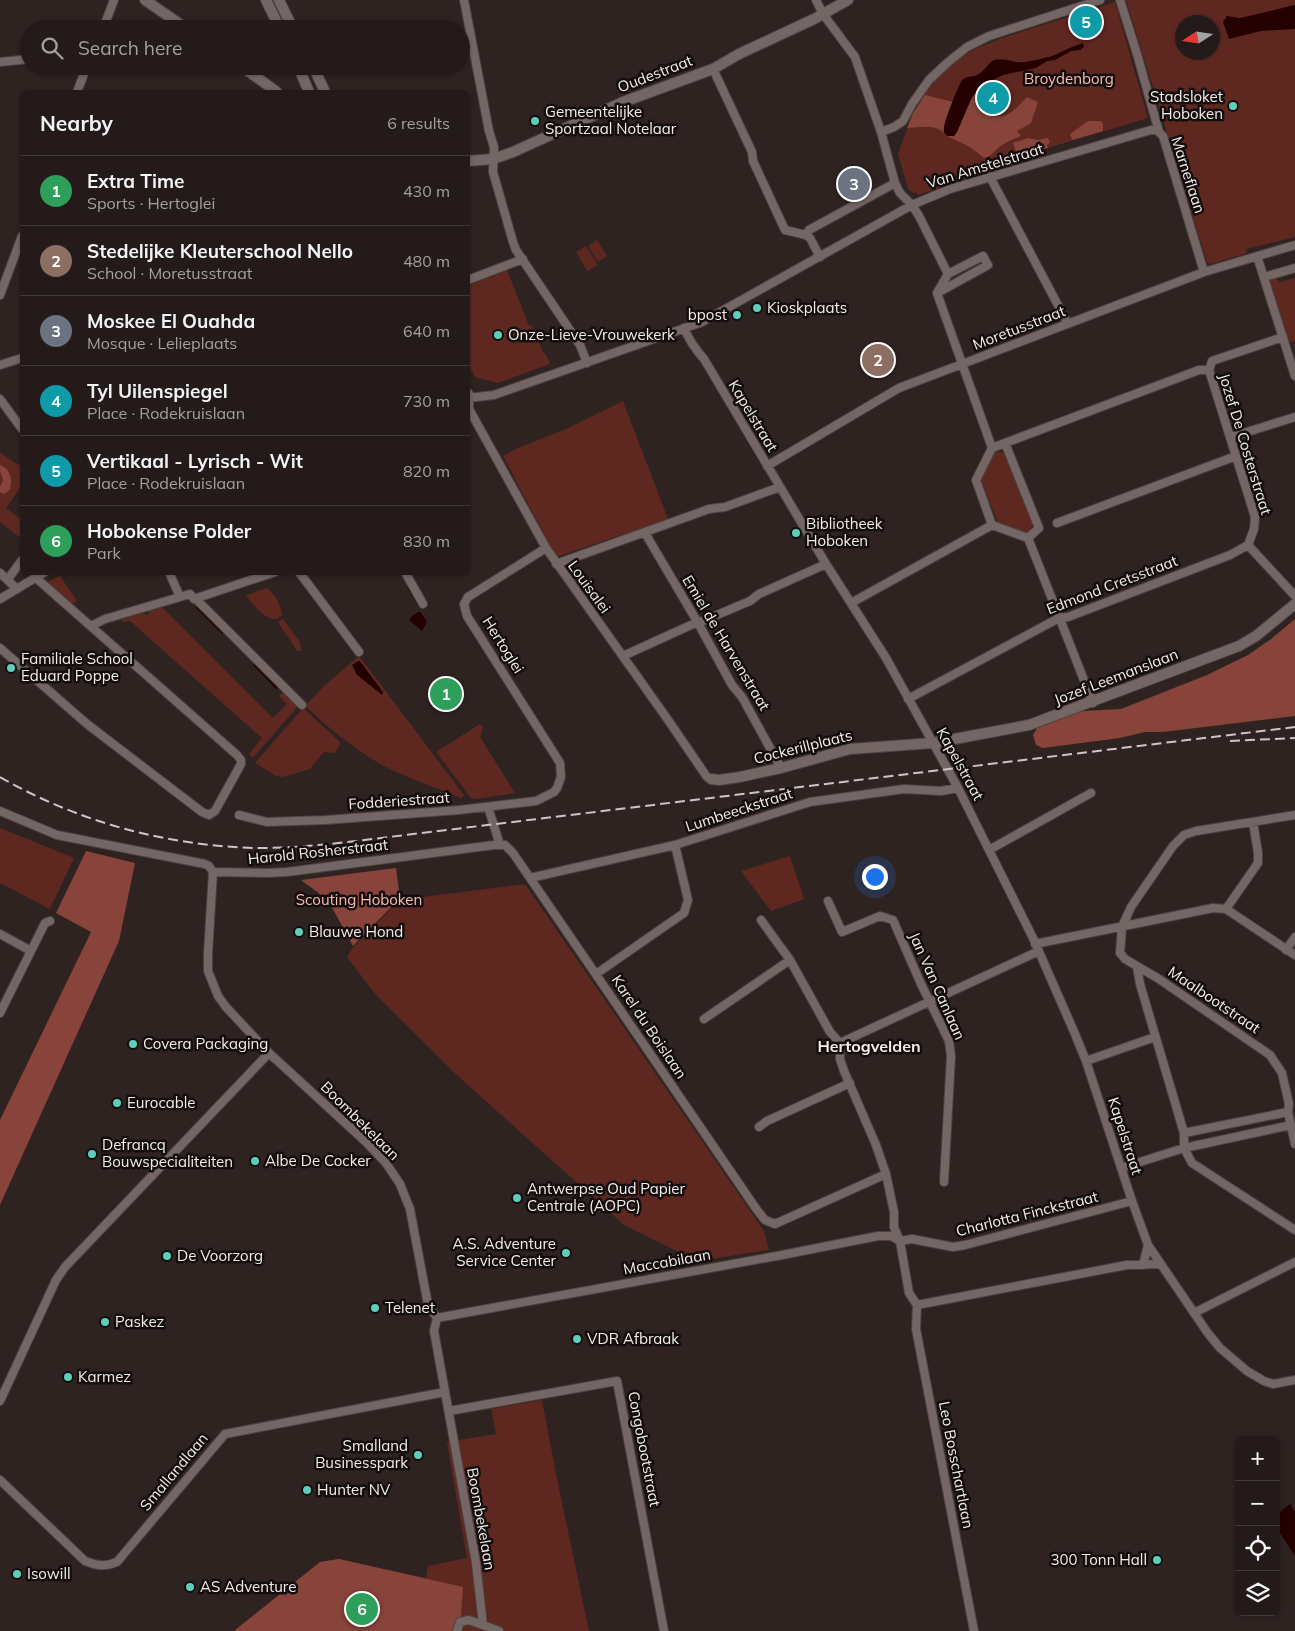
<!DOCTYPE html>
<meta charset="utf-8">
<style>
:root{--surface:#231a19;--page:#2f2726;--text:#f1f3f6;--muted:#a3a1a2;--line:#403838;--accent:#5dceb9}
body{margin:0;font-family:Mulish,sans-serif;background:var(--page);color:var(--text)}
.controls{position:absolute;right:15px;bottom:15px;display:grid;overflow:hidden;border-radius:8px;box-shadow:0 1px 4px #0004}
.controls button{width:45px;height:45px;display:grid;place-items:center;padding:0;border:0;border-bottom:1px solid var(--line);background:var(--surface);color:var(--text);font:25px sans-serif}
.compass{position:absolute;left:1175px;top:15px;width:45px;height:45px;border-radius:50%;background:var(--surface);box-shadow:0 1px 4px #0004;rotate:258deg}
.you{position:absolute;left:874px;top:876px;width:18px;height:18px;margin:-12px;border:4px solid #fff;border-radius:50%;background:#1a73e8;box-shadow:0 0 0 8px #1a73e833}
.badge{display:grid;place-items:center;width:32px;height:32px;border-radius:50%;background:var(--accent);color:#fff;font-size:16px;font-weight:700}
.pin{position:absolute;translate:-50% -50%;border:2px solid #fff;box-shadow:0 1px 5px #0006}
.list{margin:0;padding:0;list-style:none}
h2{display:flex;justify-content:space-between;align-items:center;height:65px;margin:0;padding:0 20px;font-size:21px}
h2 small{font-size:16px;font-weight:400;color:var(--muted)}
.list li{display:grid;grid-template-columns:32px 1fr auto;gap:15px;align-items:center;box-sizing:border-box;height:70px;padding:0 20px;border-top:1px solid var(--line)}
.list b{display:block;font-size:19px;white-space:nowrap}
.list p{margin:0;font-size:16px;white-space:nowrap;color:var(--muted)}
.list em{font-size:16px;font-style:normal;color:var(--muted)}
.icon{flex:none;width:28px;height:28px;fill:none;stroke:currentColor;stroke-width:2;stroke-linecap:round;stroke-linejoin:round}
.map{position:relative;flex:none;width:1295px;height:1631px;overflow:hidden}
.search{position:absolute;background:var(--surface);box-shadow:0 1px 4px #0004;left:20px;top:20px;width:450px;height:55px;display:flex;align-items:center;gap:12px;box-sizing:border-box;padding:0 18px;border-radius:28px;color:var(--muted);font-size:19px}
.panel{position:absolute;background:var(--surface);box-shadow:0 1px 4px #0004;left:20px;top:90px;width:450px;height:485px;border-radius:8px}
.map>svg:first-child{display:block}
</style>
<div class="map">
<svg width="1295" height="1631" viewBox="0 0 1295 1631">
<rect width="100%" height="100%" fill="#2f2321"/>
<!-- green -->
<path fill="#5e2821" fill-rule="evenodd" d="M1126,0H1295V237L1246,249L1247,253L1211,264L1207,262ZM1182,22H1212V52H1182Z
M1115,2L1148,118L954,176L949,185L918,195L916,192L913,193L908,189L898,154L913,113L929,88L948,67L973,50L1002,38Z
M597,240L607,256L598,262L588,246Z
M586,246L598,265L587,271L576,252Z
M507,270L529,326L532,325L543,353H545L550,364L498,383L475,377L468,364V286Z
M1275,278L1280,282L1295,278V345L1294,341L1288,342L1268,283L1269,280Z
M623,401L668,519L556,557L503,456L518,448L564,430Z
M995,452C1002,451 1005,453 1009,460L1032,521C1033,528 1030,531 1024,534L998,523L982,482C980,472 987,459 995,452Z
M0,453L22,467V485L6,508L22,520V539L0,522Z
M60,576L77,601L71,604L47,582Z
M267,588C276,596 280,603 282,615L277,619C264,620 253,604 246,595Z
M162,607L273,718L287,704L279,696L284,691L299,705L253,758L249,754L262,738L130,621L124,622L121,620L143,613L146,615H148L149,611Z
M283,619L300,642L301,651H297C291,641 284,631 278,622Z
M359,656L464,795L461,798C435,787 407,778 382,765C354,749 329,728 305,706L325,685Z
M303,708L340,742V744L335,753L325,752L322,754L310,769L283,777L276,776L255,763Z
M480,724L483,728L480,737L515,793L475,799L471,798L436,752Z
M0,828L74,858L50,909L0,883Z
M790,856L804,899L771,911L741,871Z
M525,884L764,1231L769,1250L697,1261L624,1225L460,1078L376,995L347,957L352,949L399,900Z
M542,1400L558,1484L589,1631H234L320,1562L339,1559L426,1578L428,1566L467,1558L447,1442L496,1434L491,1409Z"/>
<!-- forest -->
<path fill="#88433a" d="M975,93L986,104V113C1004,123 1015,110 1027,97L1038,102L1031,123L1017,131L1021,136C1013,139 1004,143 998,148C993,153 991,156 984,158L970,147L947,136H954L957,132L968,106Z
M925,95L953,102C950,111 941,124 945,134C934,123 921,128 907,128L913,113Z
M1088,121H1101L1103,124V131L1072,140L1070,134Z
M1028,138L1038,140L1048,138L1050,143L1047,144L1048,148L1018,157L1013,143Z
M0,465C10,469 13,479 10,489C7,492 4,496 0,492V487L3,480L0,471Z
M1295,619V716L1163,732H1145L1120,738L1043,748L1036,745L1033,735L1037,728L1082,711L1121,709L1207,675L1248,655L1271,639Z
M86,851L135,863L119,941L0,1205V1120L91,932L56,913Z
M396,868L400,898L353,946L328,900L301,880Z
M339,1559L463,1587L460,1631H234L320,1562Z"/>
<!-- water -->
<path fill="#250000" d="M1295,5V29L1261,31L1229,39L1223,22L1227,16L1240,18Z
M1083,43L1084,47L1080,50L1071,51L1055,60L1047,61L1036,68L1003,75L984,84L972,97L957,132L954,136C950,136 946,137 944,132C942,126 958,86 962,80C968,75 975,78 980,73C986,69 988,63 994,60C1006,57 1014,64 1025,62C1035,60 1048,58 1057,54C1065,50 1073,46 1083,43Z
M200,605L225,631L222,634L195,607Z
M420,611L427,622L422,631L409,620L412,616Z
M358,661H360L383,692L382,695L357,675L352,665Z
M256,662L280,686L276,689L253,665Z
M1290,1504L1295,1512V1556L1276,1527V1515Z"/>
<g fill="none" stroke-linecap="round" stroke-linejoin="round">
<!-- stream -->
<path stroke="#250000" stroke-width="2" d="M408,587L418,604"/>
<defs>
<path id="street" d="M464,0L489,131L494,147L493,172L513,242L516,250L580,345L587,363
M816,0L823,14L855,57L881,132L895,183L900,193L912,205L919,216L948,274L937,293L992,448
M1120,0L1137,54L1159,132L1163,136L1204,272
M103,29L114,0
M0,62L29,59
M713,69L752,152L753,161L785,230L806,235L810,238L820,257
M77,92L87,66
M881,132L894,127L903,121L912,104L929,80L947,63L967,47L989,36L1100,0
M990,177L1068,324
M806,235L809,230L895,183
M1257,256L1295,376
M1264,277L1295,268
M468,280L523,259
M939,292L988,265L983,256L948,274
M0,295L22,236
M684,328C689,340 696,350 704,359L826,564L886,658L958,788L1033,938L1075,1034L1086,1061L1132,1201L1148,1245L1207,1332L1220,1348L1247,1371L1264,1381L1273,1384L1295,1380
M0,365L22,358
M1209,370L1255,517L1254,529L1248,545L1295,596
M1209,370L1212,361L1283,337
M469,397V409L546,548L666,717L707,777L711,779
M468,398L494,395L702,322L912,205L950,189L1151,130H1156L1159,132
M0,399L22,429
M1231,437L1295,417
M1005,443L1039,528L1028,538L992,525L976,480L992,448Z
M1005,443L1199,370H1209
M767,466L899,388L1204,272L1295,245
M1057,523L1236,456
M645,533L698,623L732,685L742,697L781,768
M1028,538L1093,703
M556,564L709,509L725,507L780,487
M169,572L180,597
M299,572L359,652
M405,572L423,604
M0,573L17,589
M8,579L22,560
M0,599L45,572
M196,599L302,705
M851,603L992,525
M91,626L105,619L180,597L190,594L194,599L275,572
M0,648L87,724L202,812L209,815L215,811L241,764V760L237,755L36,578
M623,656L691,625L698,623L750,601L759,594L826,564
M908,699L1059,618L1068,617L1230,555L1248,545
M488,807L500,845
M0,811L57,835L205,864L209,866L213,872
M239,815L267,822L326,820L459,810L536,801L554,792L557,788L561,777L560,763L467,616L464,604L468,597L546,548
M1295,815L1196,831L1184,835L1173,846L1131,907L1122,927L1120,953L1125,959L1159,979L1270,1055L1282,1073L1289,1104L1288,1112L1295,1144
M989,850L1091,793
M213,872L267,873L287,872L494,845H505L513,853L530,878L757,1210L765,1220L775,1224L886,1174
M213,872L208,953V971L218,996L226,1007L269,1053L366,1142L385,1162L392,1172L400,1184L410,1209L428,1305L437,1318
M530,878L675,845L810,802L904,789L941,791L958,788
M828,901L842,932L880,916L893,920L921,984L949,1041L951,1056L944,1182
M1226,909L1258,863V853L1253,822
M1226,909L1295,955
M761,920L790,960L830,1032L840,1043V1059L844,1071L876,1145L886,1174L894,1212V1227L900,1241L909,1293L917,1305L916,1329L974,1631
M0,934L31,951
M1035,944L1213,908L1226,909
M1286,950L1295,937
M1137,967L1140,984L1184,1133V1148L1192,1163L1295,1230
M596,974L684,913L688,900L675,845
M0,1013L45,923L50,921
M704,1019L790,960
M840,1043L1039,951
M1086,1061L1155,1037
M759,1127L767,1121L850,1083
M1184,1133L1288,1112
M1121,1168L1184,1148L1291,1125
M900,1241L912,1239L953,1247L965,1245L1132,1201
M1143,1265L1148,1245
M917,1305L1127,1265L1161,1264
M1194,1313L1295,1262
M437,1318L782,1255L878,1236H891L900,1241
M437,1318L434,1331L476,1563L483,1625
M0,1401L56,1280L65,1267L269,1053
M449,1411L617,1381L664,1631
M0,1480L85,1561C98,1566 105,1567 117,1562L225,1434L445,1392
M457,1631L460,1622L469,1620L499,1631"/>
<path id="secondary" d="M145,0L187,29
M266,0L280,29
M279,0L293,29
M241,66L277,92
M298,66L309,92
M313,66L325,92
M468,161L493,159L513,152L623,102L713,69L739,54L814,19L848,0
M468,394L469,397H468
M711,779L719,780L740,777L781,768L850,749L933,743L1029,725L1239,646L1256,636L1295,604"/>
</defs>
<!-- street casing -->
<use href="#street" stroke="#4c4241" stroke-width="10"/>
<!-- secondary casing -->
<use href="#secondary" stroke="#4c4241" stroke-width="12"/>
<!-- street -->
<use href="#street" stroke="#746664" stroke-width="8"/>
<!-- secondary -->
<use href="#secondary" stroke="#746664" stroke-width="10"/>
<!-- rail -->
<path stroke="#cec5c4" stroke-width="2" stroke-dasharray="10 5" stroke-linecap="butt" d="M1230,741L1295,738
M0,777C78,822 167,846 257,848C290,848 323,845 356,841L1295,727"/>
</g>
<!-- markers -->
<g fill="#5dceb9" stroke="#130e0d" stroke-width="2">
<circle cx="1233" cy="106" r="5"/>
<circle cx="535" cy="121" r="5"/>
<circle cx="757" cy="308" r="5"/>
<circle cx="737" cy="315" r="5"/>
<circle cx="498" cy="335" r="5"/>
<circle cx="796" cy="533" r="5"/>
<circle cx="11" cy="668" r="5"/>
<circle cx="299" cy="932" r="5"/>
<circle cx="133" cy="1044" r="5"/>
<circle cx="117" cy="1103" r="5"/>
<circle cx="92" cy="1154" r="5"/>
<circle cx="255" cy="1161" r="5"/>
<circle cx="517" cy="1198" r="5"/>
<circle cx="566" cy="1253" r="5"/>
<circle cx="167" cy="1256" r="5"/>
<circle cx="375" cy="1308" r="5"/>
<circle cx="105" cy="1322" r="5"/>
<circle cx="577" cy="1339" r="5"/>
<circle cx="68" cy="1377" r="5"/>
<circle cx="418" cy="1455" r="5"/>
<circle cx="307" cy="1490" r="5"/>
<circle cx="1157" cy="1560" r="5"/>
<circle cx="17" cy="1574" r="5"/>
<circle cx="190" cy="1587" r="5"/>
</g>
<g text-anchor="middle" stroke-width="5" stroke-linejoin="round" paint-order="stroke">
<!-- street labels -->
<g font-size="15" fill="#f4eceb" stroke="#130e0d">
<text transform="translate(655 74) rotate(-21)" y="5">Oudestraat</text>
<text transform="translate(985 166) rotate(-17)" y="5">Van Amstelstraat</text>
<text transform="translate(1188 175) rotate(72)" y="5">Marneflaan</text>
<text transform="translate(1019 328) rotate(-21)" y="5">Moretusstraat</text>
<text transform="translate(753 416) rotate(59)" y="5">Kapelstraat</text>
<text transform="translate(1245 444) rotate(73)" y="5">Jozef De Costerstraat</text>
<text transform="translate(1112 585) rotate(-21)" y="5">Edmond Cretsstraat</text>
<text transform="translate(589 587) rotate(54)" y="5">Louisalei</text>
<text transform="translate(726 643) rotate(59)" y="5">Emiel de Harvenstraat</text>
<text transform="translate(503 645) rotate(58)" y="5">Hertoglei</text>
<text transform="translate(1116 677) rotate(-21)" y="5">Jozef Leemanslaan</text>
<text transform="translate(803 747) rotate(-14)" y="5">Cockerillplaats</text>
<text transform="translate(960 764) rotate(61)" y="5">Kapelstraat</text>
<text transform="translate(399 801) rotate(-4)" y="5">Fodderiestraat</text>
<text transform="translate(739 810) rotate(-18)" y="5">Lumbeeckstraat</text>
<text transform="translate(318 852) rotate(-6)" y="5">Harold Rosherstraat</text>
<text transform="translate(937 986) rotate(66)" y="5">Jan Van Canlaan</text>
<text transform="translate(1214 1000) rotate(34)" y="5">Maalbootstraat</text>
<text transform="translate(649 1027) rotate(56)" y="5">Karel du Boislaan</text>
<text transform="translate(360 1121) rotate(45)" y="5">Boombekelaan</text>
<text transform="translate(1125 1136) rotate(72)" y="5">Kapelstraat</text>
<text transform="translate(1027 1214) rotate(-14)" y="5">Charlotta Finckstraat</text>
<text transform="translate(667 1262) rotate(-10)" y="5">Maccabilaan</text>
<text transform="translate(644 1449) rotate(79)" y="5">Congobootstraat</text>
<text transform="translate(956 1465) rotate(79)" y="5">Leo Bosschartlaan</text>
<text transform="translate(174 1472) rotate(-50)" y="5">Smallandlaan</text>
<text transform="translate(481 1519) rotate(80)" y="5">Boombekelaan</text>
</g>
<!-- park labels -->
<g font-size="15" fill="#fabaaf" stroke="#130e0d">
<text x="1069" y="84">Broydenborg</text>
<text x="359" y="905">Scouting Hoboken</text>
</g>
<!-- poi labels -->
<g font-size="15" fill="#f4eceb" stroke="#130e0d" text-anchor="start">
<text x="1223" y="102" text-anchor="end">Stadsloket<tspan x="1223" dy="17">Hoboken</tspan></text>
<text x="545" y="117">Gemeentelijke<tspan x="545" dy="17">Sportzaal Notelaar</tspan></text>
<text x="767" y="313">Kioskplaats</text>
<text x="727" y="320" text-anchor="end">bpost</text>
<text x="508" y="340">Onze-Lieve-Vrouwekerk</text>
<text x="806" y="529">Bibliotheek<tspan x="806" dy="17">Hoboken</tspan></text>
<text x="21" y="664">Familiale School<tspan x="21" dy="17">Eduard Poppe</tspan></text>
<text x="309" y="937">Blauwe Hond</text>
<text x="143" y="1049">Covera Packaging</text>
<text x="127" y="1108">Eurocable</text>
<text x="102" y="1150">Defrancq<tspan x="102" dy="17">Bouwspecialiteiten</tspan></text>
<text x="265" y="1166">Albe De Cocker</text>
<text x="527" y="1194">Antwerpse Oud Papier<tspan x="527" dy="17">Centrale (AOPC)</tspan></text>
<text x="556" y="1249" text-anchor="end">A.S. Adventure<tspan x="556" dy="17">Service Center</tspan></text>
<text x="177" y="1261">De Voorzorg</text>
<text x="385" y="1313">Telenet</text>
<text x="115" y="1327">Paskez</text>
<text x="587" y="1344">VDR Afbraak</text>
<text x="78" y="1382">Karmez</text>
<text x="408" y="1451" text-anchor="end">Smalland<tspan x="408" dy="17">Businesspark</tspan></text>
<text x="317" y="1495">Hunter NV</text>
<text x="1147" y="1565" text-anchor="end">300 Tonn Hall</text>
<text x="27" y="1579">Isowill</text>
<text x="200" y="1592">AS Adventure</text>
</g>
<!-- neighbourhood labels -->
<g font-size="16" font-weight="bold" fill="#f4eceb" stroke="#130e0d">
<text x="869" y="1052">Hertogvelden</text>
</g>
</g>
</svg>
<div class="controls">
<button>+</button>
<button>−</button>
<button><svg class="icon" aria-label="locate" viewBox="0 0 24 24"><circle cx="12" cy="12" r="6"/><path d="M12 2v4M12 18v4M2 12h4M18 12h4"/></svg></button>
<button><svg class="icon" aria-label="layers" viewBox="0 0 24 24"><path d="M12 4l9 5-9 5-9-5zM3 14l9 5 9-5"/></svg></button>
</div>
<svg class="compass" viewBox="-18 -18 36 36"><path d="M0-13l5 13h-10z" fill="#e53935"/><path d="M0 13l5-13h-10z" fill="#a3a1a2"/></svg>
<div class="you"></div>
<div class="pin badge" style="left:446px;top:694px;background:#2e9e5b">1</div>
<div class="pin badge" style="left:878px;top:360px;background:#8d6e63">2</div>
<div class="pin badge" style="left:854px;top:184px;background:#6b7280">3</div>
<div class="pin badge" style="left:993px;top:98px;background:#0f9aa8">4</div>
<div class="pin badge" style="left:1086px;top:22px;background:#0f9aa8">5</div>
<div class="pin badge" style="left:362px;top:1609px;background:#2e9e5b">6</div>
<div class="search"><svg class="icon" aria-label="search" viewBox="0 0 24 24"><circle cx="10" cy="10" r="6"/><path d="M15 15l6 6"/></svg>Search here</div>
<section class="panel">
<h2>Nearby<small>6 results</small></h2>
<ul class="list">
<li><span class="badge" style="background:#2e9e5b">1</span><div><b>Extra Time</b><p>Sports · Hertoglei</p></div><em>430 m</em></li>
<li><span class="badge" style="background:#8d6e63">2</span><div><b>Stedelijke Kleuterschool Nello</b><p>School · Moretusstraat</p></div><em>480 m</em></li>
<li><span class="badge" style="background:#6b7280">3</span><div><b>Moskee El Ouahda</b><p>Mosque · Lelieplaats</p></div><em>640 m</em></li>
<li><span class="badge" style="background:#0f9aa8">4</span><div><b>Tyl Uilenspiegel</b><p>Place · Rodekruislaan</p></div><em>730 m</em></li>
<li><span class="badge" style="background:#0f9aa8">5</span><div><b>Vertikaal - Lyrisch - Wit</b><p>Place · Rodekruislaan</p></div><em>820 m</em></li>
<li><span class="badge" style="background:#2e9e5b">6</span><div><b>Hobokense Polder</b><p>Park</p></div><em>830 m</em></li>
</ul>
</section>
</div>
